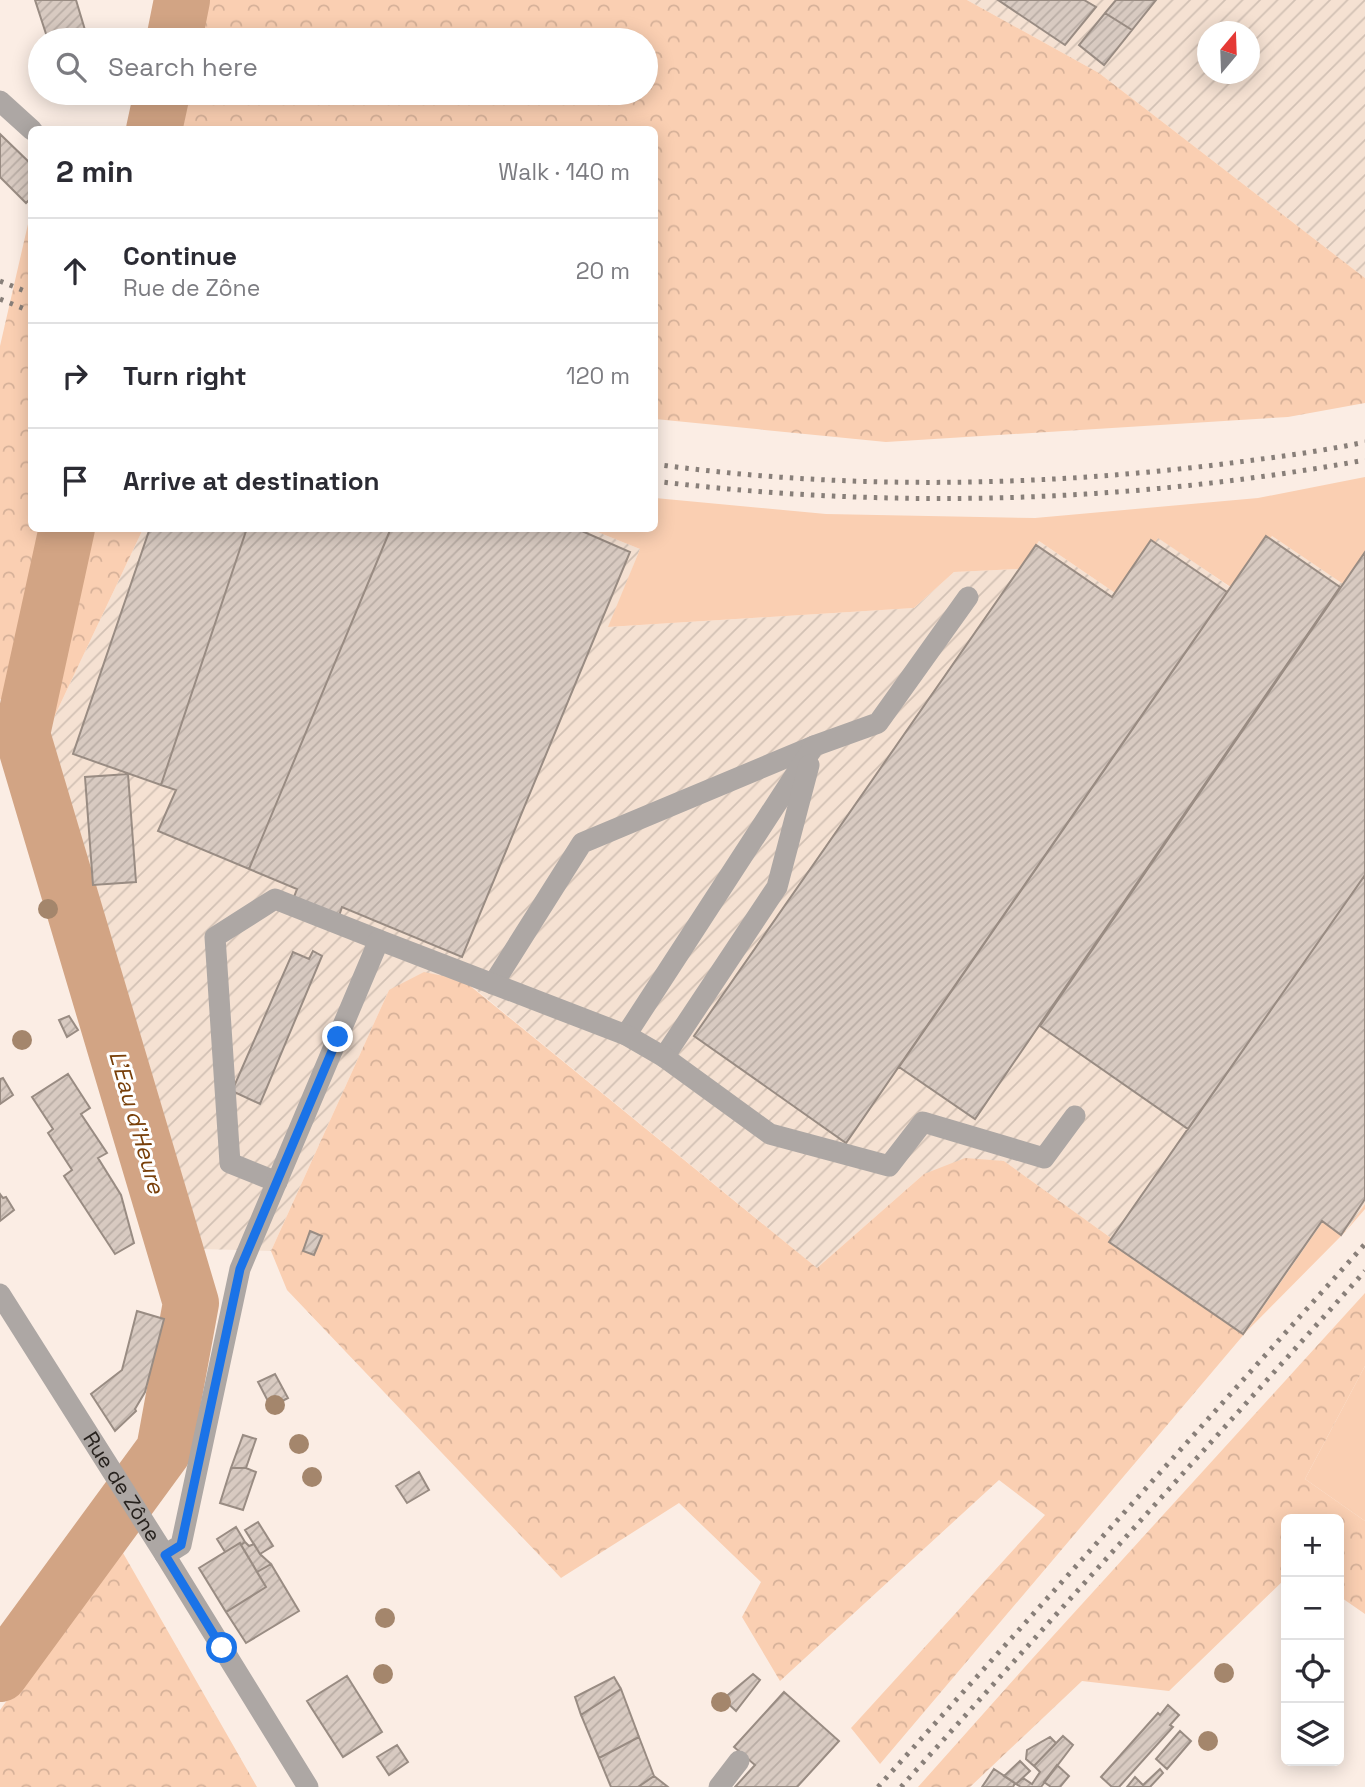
<!DOCTYPE html>
<meta charset="utf-8">
<style>
:root{--surface:#fff;--page:#f2f2f3;--text:#2b2b33;--muted:#7c7c81;--line:#e1e1e2}
body{margin:0;font-family:"Space Grotesk",sans-serif;background:var(--page);color:var(--text)}
.controls{position:absolute;right:21px;bottom:21px;display:grid;overflow:hidden;border-radius:10px;box-shadow:0 4px 18px #0003}
.controls button{width:63px;height:63px;display:grid;place-items:center;padding:0;border:0;border-bottom:2px solid var(--line);background:var(--surface);color:var(--text);font:35px sans-serif}
.compass{position:absolute;left:1197px;top:21px;width:63px;height:63px;border-radius:50%;background:var(--surface);box-shadow:0 4px 18px #0003;rotate:19deg}
.stop{position:absolute;width:21px;height:21px;margin:-16px;border:5px solid #1a73e8;border-radius:50%;background:#fff}
.stop.end{background:#1a73e8;border-color:#fff;box-shadow:0 2px 7px #0008}
.list{margin:0;padding:0;list-style:none}
h2{display:flex;justify-content:space-between;align-items:center;height:91px;margin:0;padding:0 28px;font-size:30px}
h2 small{font-size:23px;font-weight:400;color:var(--muted)}
.list li{display:grid;grid-template-columns:46px 1fr auto;gap:21px;align-items:center;box-sizing:border-box;height:105px;padding:0 28px;border-top:2px solid var(--line)}
.list b{display:block;font-size:26px;white-space:nowrap}
.list p{margin:0;font-size:23px;white-space:nowrap;color:var(--muted)}
.list em{font-size:23px;font-style:normal;color:var(--muted)}
.icon{flex:none;width:38px;height:38px;fill:none;stroke:currentColor;stroke-width:2;stroke-linecap:round;stroke-linejoin:round}
.map{position:relative;flex:none;width:1365px;height:1787px;overflow:hidden}
.search{position:absolute;background:var(--surface);box-shadow:0 4px 18px #0003;left:28px;top:28px;width:630px;height:77px;display:flex;align-items:center;gap:18px;box-sizing:border-box;padding:0 24px;border-radius:38px;color:var(--muted);font-size:26px}
.panel{position:absolute;background:var(--surface);box-shadow:0 4px 18px #0003;left:28px;top:126px;width:630px;height:406px;border-radius:10px}
.map>svg:first-child{display:block}
</style>
<div class="map">
<svg width="1365" height="1787" viewBox="0 0 1365 1787">
<defs>
<pattern id="industrial-furrows" width="10" height="10" patternUnits="userSpaceOnUse" patternTransform="scale(1.75)"><rect width="10" height="10" fill="#f5e1d2"/><path d="M-1 1l2-2M0 10L10 0M9 11l2-2" fill="none" stroke="#d2c1b4"/></pattern>
<pattern id="forest-crowns" width="20" height="18" patternUnits="userSpaceOnUse" patternTransform="scale(1.75)"><rect width="20" height="18" fill="#facfb2"/><path d="M2 6a3 3 0 1 1 6 0M12 15a3 3 0 1 1 6 0" fill="none" stroke="#d6b199"/></pattern>
<pattern id="building-hatch" width="6" height="6" patternUnits="userSpaceOnUse" patternTransform="scale(1.75)"><rect width="6" height="6" fill="#d8cac1"/><path d="M-1 1l2-2M0 6l6-6M5 7l2-2" fill="none" stroke="#b9ada5"/></pattern>
</defs>
<rect width="100%" height="100%" fill="#fbede4"/>
<!-- industrial -->
<path fill="url(#industrial-furrows)" fill-rule="evenodd" d="M967,0H1365V278L1099,73ZM1208,32H1250V74H1208Z
M143,529H590L640,549L609,627L914,608L954,572L1020,569L1039,541L1118,595L1158,537L1234,590L1272,536L1346,586L1365,559V1204L1346,1231L1325,1217L1246,1332L1111,1238L1004,1161L924,1174L817,1268L464,980L389,990L271,1251L201,1249L48,730Z"/>
<!-- green -->
<path fill="#facfb2" d="M1365,477V559L1346,586L1272,536L1235,590L1158,538L1118,595L1039,541L1020,569L954,572L914,608L608,627L640,549L590,529L654,528L655,498L826,514L1035,518L1258,498Z
M1365,1204V1209L1346,1231L1246,1332L1326,1217L1346,1231Z
M1365,1366V1521L1305,1479Z"/>
<!-- forest -->
<path fill="url(#forest-crowns)" d="M183,0H967L1099,73L1365,278V403L1288,417L886,442L655,419L654,130L154,129L162,93H646V40H174Z
M31,211L32,528L143,529L48,730L0,699V346Z
M424,972L463,980L817,1268L924,1174L965,1158L1004,1161L1111,1238L1246,1332L880,1764L851,1728L1045,1515L999,1480L780,1681L742,1617L761,1582L679,1503L561,1578L287,1290L271,1251L389,990Z
M1365,1293V1366L1305,1479L1365,1521V1614L1339,1596V1519H1286V1578L1169,1691L1082,1681L970,1787H918L1032,1659Z
M119,1546L257,1787H0V1710Z"/>
<g fill="none" stroke-linecap="round" stroke-linejoin="round">
<!-- river -->
<path stroke="#d2a484" stroke-width="56" d="M174,40L182,0
M154,130L162,93
M0,1674L164,1450L191,1303L22,734L67,528"/>
</g>
<!-- building -->
<path fill="url(#building-hatch)" stroke="#998c83" stroke-width="2" d="M35,0H76L88,40H48Z
M998,0H1084L1096,7L1065,45Z
M1116,0H1156L1132,30L1105,13Z
M1105,13L1132,30L1104,65L1079,45Z
M0,134L32,165V197L26,203L0,177Z
M150,528H247L161,785L73,754Z
M247,528H391L249,869L158,831L176,790L161,785Z
M391,528H575L630,552L462,957L342,907L339,916L294,897L297,889L249,869Z
M1266,536L1340,587L975,1119L899,1067Z
M1151,540L1227,592L846,1143L694,1036L1036,545L1112,597Z
M1365,552V875L1188,1129L1040,1026Z
M128,774L136,882L93,885L85,777Z
M1365,875V1199L1341,1235L1322,1221L1243,1334L1109,1242Z
M313,951L322,956L260,1104L232,1091L293,952L309,959Z
M69,1016L78,1030L67,1037L59,1020Z
M68,1074L90,1108L81,1114L107,1153L98,1158L121,1195L134,1243L115,1254L64,1176L72,1170L48,1133L53,1129L32,1097Z
M3,1078L13,1095L0,1104V1079Z
M0,1194L3,1198L6,1197L14,1210L0,1221Z
M310,1231L322,1236L314,1255L303,1251Z
M137,1311L164,1319L145,1392L135,1409L136,1411L115,1431L91,1394L122,1370Z
M275,1374L288,1398L271,1407L258,1382Z
M243,1435L256,1439L246,1468H231Z
M231,1468H246L256,1472L243,1510L220,1503Z
M419,1472L429,1490L407,1503L396,1486Z
M258,1522L273,1546L260,1554L245,1530Z
M236,1527L245,1542L241,1545L240,1543L225,1552L217,1539Z
M245,1542L249,1546L254,1544L260,1554L271,1564L257,1572L241,1545Z
M240,1543L266,1587L226,1612L199,1568Z
M271,1564L299,1611L246,1643L226,1612L266,1587L257,1572Z
M753,1674L760,1680L736,1711L723,1699Z
M347,1676L382,1732L343,1757L307,1701Z
M614,1677L621,1689L581,1715L575,1697Z
M621,1689L639,1737L599,1758L581,1715Z
M784,1692L839,1741L797,1787H735L755,1765L734,1747Z
M1168,1705L1179,1715L1170,1725L1173,1727L1119,1787H1112L1101,1777L1158,1713L1160,1715Z
M1180,1731L1191,1741L1167,1769L1156,1759Z
M1063,1736L1073,1745L1041,1787H1021L1016,1784L1023,1778L1032,1784L1040,1772L1034,1766Z
M639,1737L654,1776L638,1787H611L599,1758Z
M1050,1737L1056,1743L1034,1766L1026,1759L1027,1750Z
M397,1745L408,1762L389,1775L377,1757Z
M1020,1761L1030,1771L1016,1784L1004,1776Z
M1057,1765L1069,1776L1060,1787H1051L1044,1782Z
M994,1769L1015,1783L1013,1787H982Z
M1160,1769L1163,1773L1150,1787H1127L1135,1777L1143,1785Z
M654,1776L668,1787H638Z"/>
<g fill="none" stroke-linecap="round" stroke-linejoin="round">
<!-- minor -->
<g stroke="#ada7a4" stroke-width="21">
<path d="M0,101L32,130"/>
<path d="M493,984L582,843L814,746"/>
<path d="M626,1035L814,746L878,723L968,597"/>
<path d="M664,1057L777,887L809,765"/>
<path d="M277,1182L230,1163L215,937L275,899L379,940"/>
<path id="s1" d="M0,1294L165,1555L308,1787"/>
<path d="M165,1555L181,1545L240,1269L379,940L626,1035L664,1057L770,1134L889,1166L923,1122L1044,1158L1075,1116"/>
<path d="M719,1787L739,1761"/>
</g>
<!-- rail -->
<path stroke="#887f79" stroke-width="5" stroke-dasharray="3.5 7" stroke-linecap="butt" d="M0,281L32,294
M0,299L32,312
M654,464C842,490 1035,487 1223,464C1270,458 1318,452 1365,442
M654,481C890,510 1131,503 1365,460
M878,1787L1365,1244
M901,1787L1365,1271"/>
</g>
<!-- trees -->
<g fill="#a4866c">
<circle cx="48" cy="909" r="10"/>
<circle cx="22" cy="1040" r="10"/>
<circle cx="275" cy="1405" r="10"/>
<circle cx="299" cy="1444" r="10"/>
<circle cx="312" cy="1477" r="10"/>
<circle cx="385" cy="1618" r="10"/>
<circle cx="1224" cy="1673" r="10"/>
<circle cx="383" cy="1674" r="10"/>
<circle cx="721" cy="1702" r="10"/>
<circle cx="1208" cy="1741" r="10"/>
</g>
<g fill="none" stroke-linecap="round" stroke-linejoin="round">
<!-- route -->
<path stroke="#1a73e8" stroke-width="9" d="M222,1648L165,1555L181,1545L240,1269L338,1037"/>
</g>
<g text-anchor="middle" stroke-width="6" stroke-linejoin="round" paint-order="stroke">
<!-- street labels -->
<g font-size="21" fill="#27221e" stroke="#fff">
<text dy="7" stroke="none"><textPath href="#s1" startOffset="228">Rue de Zône</textPath></text>
</g>
<!-- water labels -->
<g font-size="23" font-style="italic" fill="#783f09" stroke="#fff">
<text transform="translate(137 1122) rotate(74)" y="8">L'Eau d'Heure</text>
</g>
</g>
</svg>
<div class="controls">
<button>+</button>
<button>−</button>
<button><svg class="icon" aria-label="locate" viewBox="0 0 24 24"><circle cx="12" cy="12" r="6"/><path d="M12 2v4M12 18v4M2 12h4M18 12h4"/></svg></button>
<button><svg class="icon" aria-label="layers" viewBox="0 0 24 24"><path d="M12 4l9 5-9 5-9-5zM3 14l9 5 9-5"/></svg></button>
</div>
<svg class="compass" viewBox="-18 -18 36 36"><path d="M0-13l5 13h-10z" fill="#e53935"/><path d="M0 13l5-13h-10z" fill="#7c7c81"/></svg>
<div class="stop" style="left:222px;top:1648px"></div>
<div class="stop end" style="left:338px;top:1037px"></div>
<div class="search"><svg class="icon" aria-label="search" viewBox="0 0 24 24"><circle cx="10" cy="10" r="6"/><path d="M15 15l6 6"/></svg>Search here</div>
<section class="panel">
<h2>2 min<small>Walk · 140 m</small></h2>
<ul class="list">
<li><svg class="icon" aria-label="ahead" viewBox="0 0 24 24"><path d="M12 20V5M6 11l6-6 6 6"/></svg><div><b>Continue</b><p>Rue de Zône</p></div><em>20 m</em></li>
<li><svg class="icon" aria-label="right" viewBox="0 0 24 24"><path d="M7 20v-9h11M14 6l5 5-5 5"/></svg><div><b>Turn right</b></div><em>120 m</em></li>
<li><svg class="icon" aria-label="arrive" viewBox="0 0 24 24"><path d="M6 21V4h12l-3 4 3 4H6"/></svg><div><b>Arrive at destination</b></div></li>
</ul>
</section>
</div>
